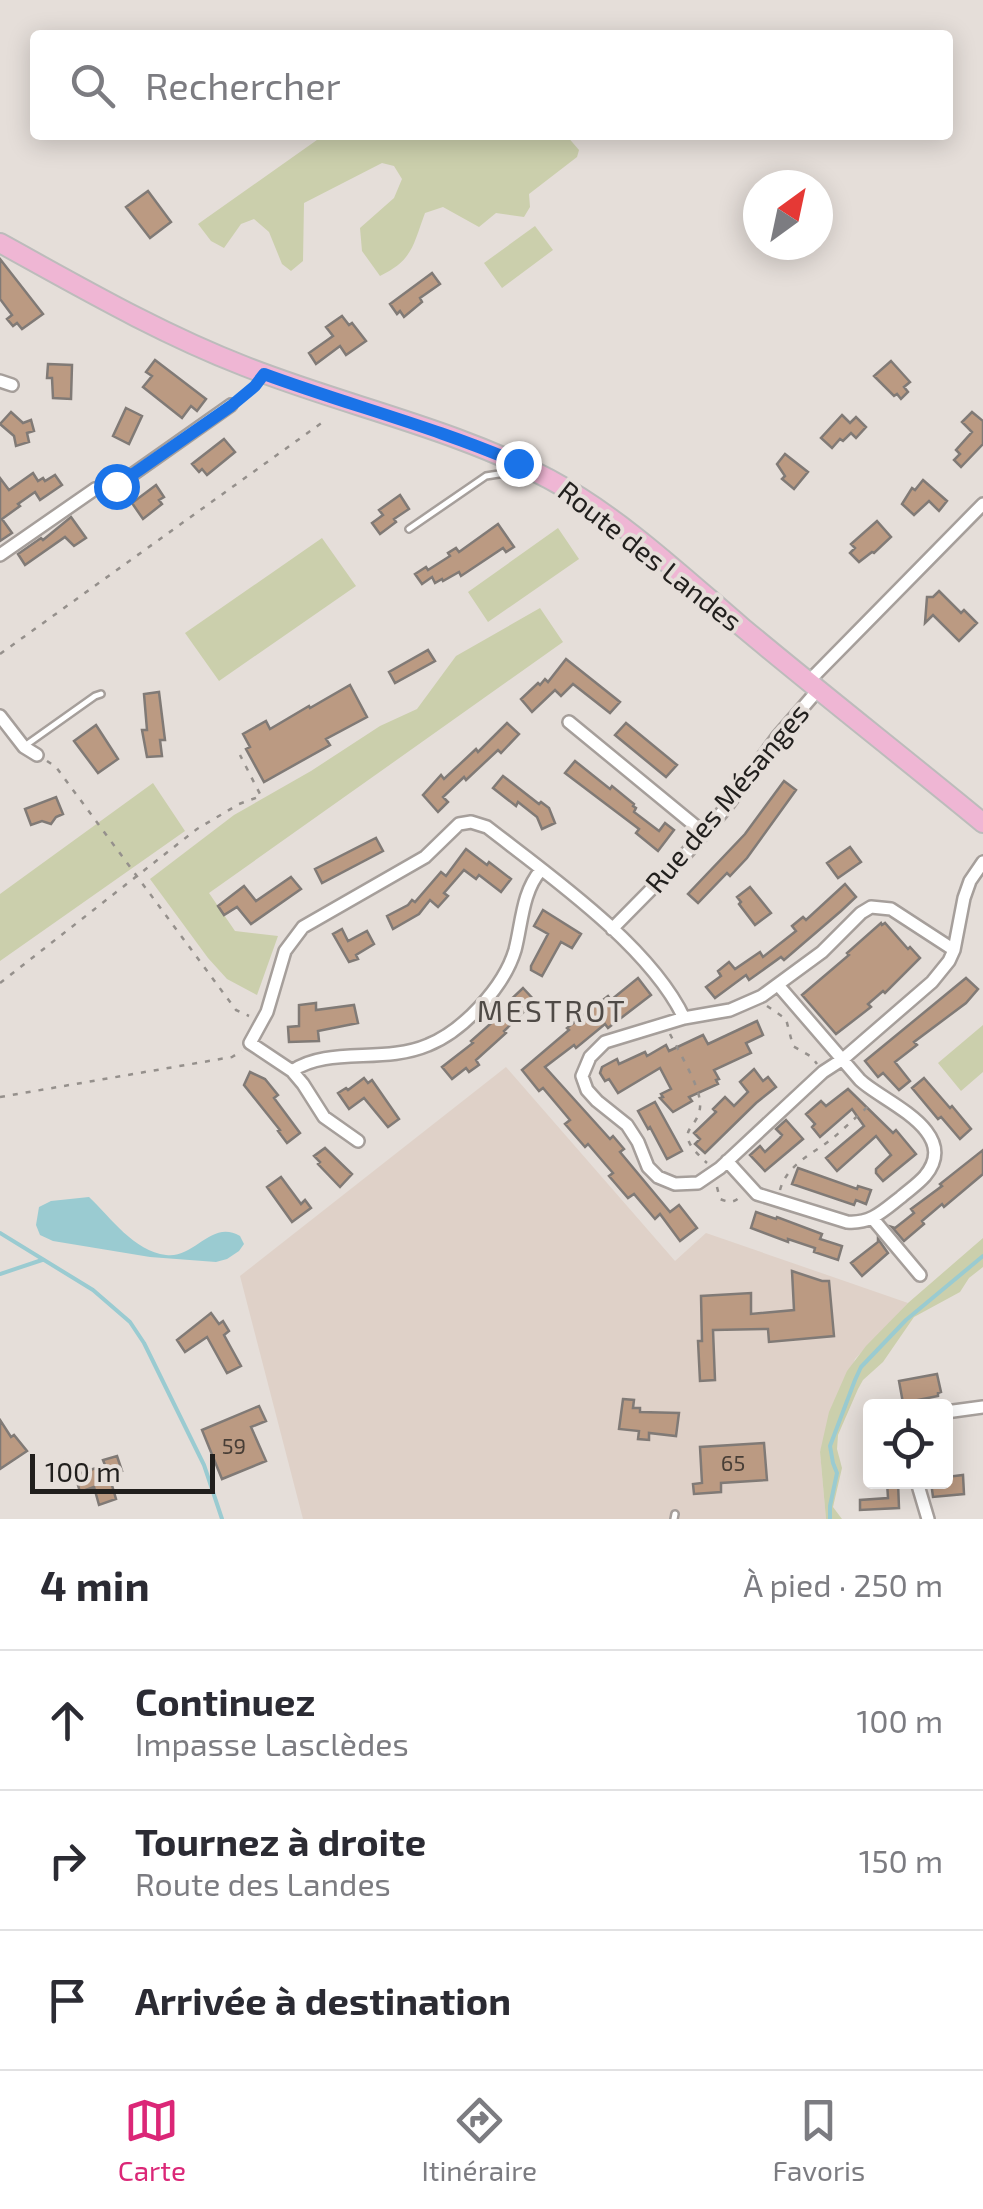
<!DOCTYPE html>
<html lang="fr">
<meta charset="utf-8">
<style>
:root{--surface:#fff;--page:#f7f7f7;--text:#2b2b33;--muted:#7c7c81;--line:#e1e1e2;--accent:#db2777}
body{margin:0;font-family:"Exo 2",sans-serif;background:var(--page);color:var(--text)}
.controls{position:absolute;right:30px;bottom:30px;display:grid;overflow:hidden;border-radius:10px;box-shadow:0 5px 25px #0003}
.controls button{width:90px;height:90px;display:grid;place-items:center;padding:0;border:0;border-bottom:2px solid var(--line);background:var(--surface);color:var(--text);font:50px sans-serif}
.compass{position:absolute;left:743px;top:170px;width:90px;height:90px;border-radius:50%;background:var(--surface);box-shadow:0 5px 25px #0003;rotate:33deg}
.scale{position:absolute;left:30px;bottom:25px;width:185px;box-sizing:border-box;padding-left:10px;border:5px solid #211f1d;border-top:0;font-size:28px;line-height:35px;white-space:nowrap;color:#211f1d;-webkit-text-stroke:8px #e5ded9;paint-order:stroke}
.stop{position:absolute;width:30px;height:30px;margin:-22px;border:8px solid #1a73e8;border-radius:50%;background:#fff}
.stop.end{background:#1a73e8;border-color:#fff;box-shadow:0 2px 10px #0008}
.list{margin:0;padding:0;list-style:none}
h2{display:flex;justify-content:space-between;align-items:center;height:130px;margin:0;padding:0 40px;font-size:42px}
h2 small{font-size:32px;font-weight:400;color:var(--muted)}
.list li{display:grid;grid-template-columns:65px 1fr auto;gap:30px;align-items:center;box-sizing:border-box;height:140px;padding:0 40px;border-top:2px solid var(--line)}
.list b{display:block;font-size:38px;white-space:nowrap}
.list p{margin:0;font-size:32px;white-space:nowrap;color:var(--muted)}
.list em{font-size:32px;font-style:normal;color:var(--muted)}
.icon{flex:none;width:55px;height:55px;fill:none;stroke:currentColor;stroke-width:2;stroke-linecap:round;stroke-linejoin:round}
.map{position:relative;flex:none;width:983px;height:1519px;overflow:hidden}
.search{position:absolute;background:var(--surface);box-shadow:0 5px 25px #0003;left:30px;right:30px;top:30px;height:110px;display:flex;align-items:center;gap:25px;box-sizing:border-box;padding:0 35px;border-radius:10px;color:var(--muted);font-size:38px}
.sheet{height:550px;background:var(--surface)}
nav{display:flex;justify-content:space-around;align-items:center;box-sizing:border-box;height:140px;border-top:2px solid var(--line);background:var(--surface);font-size:28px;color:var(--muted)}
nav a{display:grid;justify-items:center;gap:5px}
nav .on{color:var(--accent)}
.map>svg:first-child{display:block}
</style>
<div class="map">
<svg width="983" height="1519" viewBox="0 0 983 1519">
<rect width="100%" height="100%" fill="#e5ded9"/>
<!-- built -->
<path fill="#dfd1c8" d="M506,1067L675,1261L706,1233L908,1303L855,1359L820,1452L826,1519H303L240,1276Z"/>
<!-- green -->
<path fill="#cbcfac" d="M324,135H566L579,150L577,157L529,194L530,207L524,217L496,213L479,227L443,207L425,213C413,245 413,260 380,276L362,251L360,228L394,198L402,179L394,166L382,163L304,203L303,261L291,271L282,264L269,232L254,219L241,224L224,248L211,241L198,224Z
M535,226L553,250L502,288L484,263Z
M558,528L579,559L488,622L468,592Z
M322,538L356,586L219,681L185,633Z
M540,608L563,642L209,893L235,931L278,936L257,995L227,979L208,958L150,879L234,815L311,771L380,726L417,709L456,656Z
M153,783L185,831L0,961V894Z
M983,1025V1072L961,1091L938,1063Z
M983,1238V1267L969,1278L960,1292L914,1317L883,1362L863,1380L858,1389L838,1435L837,1449L842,1468L833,1507L842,1519H826L820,1452L829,1412L847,1371L866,1346L908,1303Z"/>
<!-- water -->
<path fill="#9acbd1" d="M89,1197C111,1218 134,1251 166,1255C195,1259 211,1219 240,1236L244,1244L239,1251L227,1259L216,1262L150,1257L53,1241L40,1235L36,1225L39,1207L51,1201Z"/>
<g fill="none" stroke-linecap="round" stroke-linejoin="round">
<!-- stream -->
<path stroke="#9acbd1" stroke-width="4" d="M0,1233L93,1290L130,1322L144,1343L204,1465L222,1519
M0,1274L42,1260
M830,1519V1506L837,1473L833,1463L830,1446L855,1380L861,1367L906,1320L983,1256"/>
</g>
<!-- building -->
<path fill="#bb9a82" stroke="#807a76" stroke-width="2.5" d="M148,191L171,222L150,238L126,207Z
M0,259L43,314L22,329L17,323L13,326L7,319L12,315L0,299Z
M432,273L440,284L420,298L422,302L404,317L400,311L397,314L390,304Z
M342,316L349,325L352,323L366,341L346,355L340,346L316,364L309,353L333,336L326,327Z
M155,360L206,399L197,411L191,406L182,418L143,387L152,376L146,372Z
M891,361L910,382L904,387L908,392L901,399L897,394L894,396L874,376Z
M48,364L72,365L71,399L53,398L52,378H47Z
M126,408L142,416L129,444L113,436Z
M11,412L23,423L31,420L34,431L27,433L29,442L16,446L14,436L0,424Z
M972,412L983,421V444L961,467L954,460L960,454L956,450L972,432L962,422Z
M842,415L850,423L856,417L866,427L856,438L851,433L843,441L840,439L832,448L821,438Z
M224,439L235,452L207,475L202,469L199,472L192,464Z
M785,454L808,472L794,489L782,479L785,476L777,464Z
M33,473L38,481L43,478L45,481L55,475L62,485L40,500L35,492L18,504L20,506L2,519L12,533L0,541V478L9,490Z
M923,480L947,501L939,511L929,501L914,515L902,504L912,488L915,490Z
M156,485L164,497L159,500L162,504L143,519L132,503Z
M400,495L409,509L394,519L396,522L380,534L372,523L383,515L379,510Z
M71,517L86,538L74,546L65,537L25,565L18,554L41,538L43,540Z
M877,521L891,537L874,553L872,552L859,562L850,553L855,548L851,544Z
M498,524L514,547L506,552L503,548L461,576L459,572L443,581L442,579L435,583L432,577L422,584L415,574L426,567L428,570L450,556L448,553L456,548L459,552Z
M939,591L961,613L964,610L977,623L959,641L933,615L925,623L927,597H933Z
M428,650L435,661L395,683L389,672Z
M566,659L620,702L610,713L573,684L561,696L555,690L532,712L521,699L538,683L540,685L545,679L548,682Z
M350,685L367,717L326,739L330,745L264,782L246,749L250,747L243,734L266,721L270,729L309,706L310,708Z
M159,692L165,740H160L162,756L147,757L142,730H147L144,694Z
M507,723L519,734L501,753L498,750L466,780L464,777L443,797L448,802L438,812L423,795L441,775L444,779L476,749L478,752Z
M626,723L677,765L666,777L615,735Z
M96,725L118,759L98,773L74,741Z
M575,761L610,789L612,786L634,804L633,806L636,808L634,812L659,831L665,823L674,830L658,851L636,833L639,829L565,773Z
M503,776L539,804L541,802L549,808L555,823L542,829L537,817L518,802L516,806L493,788Z
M784,781L796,790L747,858L730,876L727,873L698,903L688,894L745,834Z
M56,797L63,814L56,817L51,824L42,821L31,825L25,809Z
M376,838L383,851L322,883L315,869Z
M850,847L861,862L838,878L827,863Z
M466,849L487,865L489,862L511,879L501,892L479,875L476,879L464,870L444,893L448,896L438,907L430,900L419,914L393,929L387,916L408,905L412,900L415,902L441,872L446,876Z
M291,877L301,889L251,924L237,907L224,915L218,906L244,886L256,901Z
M845,884L856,897L841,911L784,960L781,957L749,980L746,975L715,998L706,987L721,976L718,971L729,962L735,969L760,952L763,957L796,931L792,926L803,917L806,920Z
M750,887L771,913L755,925L739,904L741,902L737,897Z
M543,910L581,934L572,948L561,942L542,976L531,970V966L548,934L534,926Z
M881,923L882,925L885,923L908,949L910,947L920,958L885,993L883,991L868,1004L871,1007L836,1034L802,995L849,955L847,953Z
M342,929L348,941L367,931L374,944L356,955L358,959L349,962L333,934Z
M638,978L651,995L608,1028L605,1024L576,1048L574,1045L545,1067L610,1139L613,1136L624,1149L620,1152L670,1212L679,1205L697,1228L680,1241L660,1214L655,1219L634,1194L628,1198L609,1176L613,1173L606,1165L588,1144L585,1147L565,1124L570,1120L543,1088L539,1091L522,1070L569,1030L567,1028L608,996L611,1000Z
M966,978L978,989L966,1003L914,1042L917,1045L895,1062L910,1081L899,1090L883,1073L878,1077L865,1061Z
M523,988L535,1001L504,1031L506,1033L476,1060L479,1065L469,1072L466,1068L452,1079L442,1067L473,1043L471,1041L506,1010L503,1007Z
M316,1003V1010L354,1005L358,1023L318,1031L319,1041L289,1042L288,1027L299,1026V1005Z
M757,1021L763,1035L746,1043L751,1053L714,1070L719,1079L716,1080L718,1084L689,1097L692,1101L673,1112L660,1098L663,1097L661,1094L671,1089L660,1068L618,1093L609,1079L605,1081L600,1073L602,1067L617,1059L619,1064L645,1052L647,1056L666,1045L669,1051L703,1035L708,1044Z
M754,1069L763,1081L768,1077L776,1087L756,1103L705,1153L695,1144L700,1139L694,1133L716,1112L713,1109L725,1097L734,1106L748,1092L740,1082Z
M250,1072L265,1079L278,1095L274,1098L300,1133L287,1143L278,1131L280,1130L244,1085Z
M364,1078L368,1083L372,1080L399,1119L388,1127L364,1098L349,1109L338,1093L346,1088L348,1090Z
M924,1078L950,1108L952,1106L971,1129L960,1139L941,1117L938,1119L912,1088Z
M848,1089L893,1133L896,1130L916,1154L883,1181L876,1173V1169L891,1155L876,1136L837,1171L826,1158L864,1126L852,1109L820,1137L812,1127L815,1124L806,1114L821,1101L826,1106Z
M655,1102L682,1151L667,1159L650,1127L648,1129L638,1111Z
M786,1120L803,1139L765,1171L750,1155L760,1146L765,1152L780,1138L782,1135L776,1129Z
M325,1148L352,1174L340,1187L318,1164L320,1162L314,1156Z
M983,1150V1174L944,1207L942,1204L922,1221L924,1224L904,1241L892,1227L895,1228L904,1221L914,1213L911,1209L942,1186L940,1184Z
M798,1168L857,1189L858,1186L871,1190L866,1204L856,1200L854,1205L792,1184Z
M281,1177L301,1204L305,1200L311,1208L292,1222L267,1187Z
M756,1212L776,1219L777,1217L822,1234L820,1239L842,1246L838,1260L814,1252L815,1248L788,1239V1242L751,1228Z
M878,1239L888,1253L862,1276L851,1263L878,1242Z
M792,1271L822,1281H829L834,1336L769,1342L768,1329L713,1330L715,1380L700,1381L698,1341H702L701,1296L751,1293V1314L794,1310Z
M211,1313L219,1324L223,1321L229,1331L224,1335L241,1366L227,1373L207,1337L185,1352L177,1340Z
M937,1374L941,1392L938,1393V1396L903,1403L899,1381Z
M623,1399L634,1400L633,1408H640V1412L679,1413L676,1436L649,1433V1440L638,1439L639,1431L619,1429Z
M259,1406L266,1421L251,1427L266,1461L222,1479L202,1430Z
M0,1420L11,1437L14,1435L27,1451L0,1469Z
M764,1443L767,1480L721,1483V1492L694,1494L693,1484L702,1483L700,1447Z
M117,1456L122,1471L109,1475L116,1499L99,1505L94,1487L80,1492L75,1475L105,1465L103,1460Z
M963,1475L964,1494L933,1497L931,1482H946V1477Z
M887,1482H898L899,1508L860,1510V1500L888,1498Z"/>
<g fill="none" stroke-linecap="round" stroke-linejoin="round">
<defs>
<path id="service" d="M409,529L486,476L505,473
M26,745L95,696L101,694
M674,1519L675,1514"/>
<path id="minor" d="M0,381L12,385
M0,555L95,489L116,486L231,405
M808,682L983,504
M0,716L24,747L37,755
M569,722L704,833
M612,929L683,857L724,810L778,736L818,690
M954,950L891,909L871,907L861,913L822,952L762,996L730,1010L684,1018L605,1042L590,1057L582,1076L587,1090L597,1101L627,1125L638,1142L648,1167L658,1177L675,1184L698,1183L720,1168L823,1072L843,1059L932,982L949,961L954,950L964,898L970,881L983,862
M292,1071C328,1046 384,1064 428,1045C463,1031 504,987 515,950C522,923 522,892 541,870
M358,1141L324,1117L303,1084L292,1071L250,1043L267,1012L285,951L303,927L425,857L459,824L471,822L487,827C550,876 650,946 684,1018
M727,1161L757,1194L847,1222C871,1224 883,1211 901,1197C909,1190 918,1184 925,1176C962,1131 883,1102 860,1080L778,985
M873,1219L920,1275
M946,1412L983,1407
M917,1482L928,1519"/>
<path id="primary" d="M0,243C80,287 159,333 244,366C345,406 453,428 549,479C620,517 681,575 742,627C821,693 903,757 983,823"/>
</defs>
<!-- service casing -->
<use href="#service" stroke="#a69f9b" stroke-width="10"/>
<!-- minor casing -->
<use href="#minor" stroke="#a69f9b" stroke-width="16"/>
<!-- primary casing -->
<use href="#primary" stroke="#bcbcbb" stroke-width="22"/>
<!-- path -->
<path stroke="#95908c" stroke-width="2.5" stroke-dasharray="5 8" stroke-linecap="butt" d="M241,398L254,387
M0,654L327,419
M47,761L56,767L236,1010L249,1016
M0,983L197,829L239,804L261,796L240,755
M767,1006L786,1019L793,1046L812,1057L817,1064
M670,1034C679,1052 697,1081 700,1101C703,1132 666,1126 707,1163
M0,1097L232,1057L242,1051
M717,1187L720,1199C730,1203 734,1203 742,1195
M780,1190C787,1164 813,1154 833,1138C846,1127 858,1115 871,1104"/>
<!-- service -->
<use href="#service" stroke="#fff" stroke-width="5"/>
<!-- minor -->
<use href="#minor" stroke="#fff" stroke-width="11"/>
<!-- primary -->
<use href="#primary" stroke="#efb6d4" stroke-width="18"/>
</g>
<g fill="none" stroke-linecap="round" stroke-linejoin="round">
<!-- route -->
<path stroke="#1a73e8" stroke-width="12" d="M116,486L231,406L255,386L264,374C348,405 435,427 518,463"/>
</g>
<g text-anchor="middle" stroke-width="8" stroke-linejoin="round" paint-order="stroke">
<!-- number labels -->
<g font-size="22" fill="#483e36">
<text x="234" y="1454">59</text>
<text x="733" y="1471">65</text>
</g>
<!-- street labels -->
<g font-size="28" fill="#211f1d" stroke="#e5ded9">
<text transform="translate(650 556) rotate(38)" y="10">Route des Landes</text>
<text transform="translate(727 798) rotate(-50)" y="10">Rue des Mésanges</text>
</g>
<!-- neighbourhood labels -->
<g font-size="30" letter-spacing="2.5" fill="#4f4a46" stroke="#e5ded9">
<text x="552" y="1022">MESTROT</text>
</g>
</g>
</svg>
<div class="controls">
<button><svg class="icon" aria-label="locate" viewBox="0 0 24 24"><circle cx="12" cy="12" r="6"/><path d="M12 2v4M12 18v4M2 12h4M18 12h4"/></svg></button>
</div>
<svg class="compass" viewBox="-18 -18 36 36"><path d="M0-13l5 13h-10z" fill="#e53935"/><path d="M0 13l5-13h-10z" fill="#7c7c81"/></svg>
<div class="scale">100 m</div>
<div class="stop" style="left:116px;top:486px"></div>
<div class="stop end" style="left:518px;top:463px"></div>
<div class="search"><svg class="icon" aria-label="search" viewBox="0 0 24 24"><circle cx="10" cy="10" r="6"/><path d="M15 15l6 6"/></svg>Rechercher</div>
</div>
<section class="sheet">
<h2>4 min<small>À pied · 250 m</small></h2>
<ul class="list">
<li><svg class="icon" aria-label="ahead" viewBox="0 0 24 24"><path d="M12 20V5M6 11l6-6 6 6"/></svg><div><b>Continuez</b><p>Impasse Lasclèdes</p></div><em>100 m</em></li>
<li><svg class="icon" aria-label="right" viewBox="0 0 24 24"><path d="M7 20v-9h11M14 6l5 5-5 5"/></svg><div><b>Tournez à droite</b><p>Route des Landes</p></div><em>150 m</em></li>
<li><svg class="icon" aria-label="arrive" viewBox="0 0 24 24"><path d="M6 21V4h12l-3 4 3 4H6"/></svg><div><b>Arrivée à destination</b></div></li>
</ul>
</section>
<nav>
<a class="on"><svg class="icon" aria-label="map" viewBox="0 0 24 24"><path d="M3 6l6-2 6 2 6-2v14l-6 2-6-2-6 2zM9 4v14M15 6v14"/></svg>Carte</a>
<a><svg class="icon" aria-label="directions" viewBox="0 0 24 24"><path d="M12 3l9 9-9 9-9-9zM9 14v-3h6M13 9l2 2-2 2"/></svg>Itinéraire</a>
<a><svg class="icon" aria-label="saved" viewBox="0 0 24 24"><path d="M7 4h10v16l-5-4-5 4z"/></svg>Favoris</a>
</nav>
